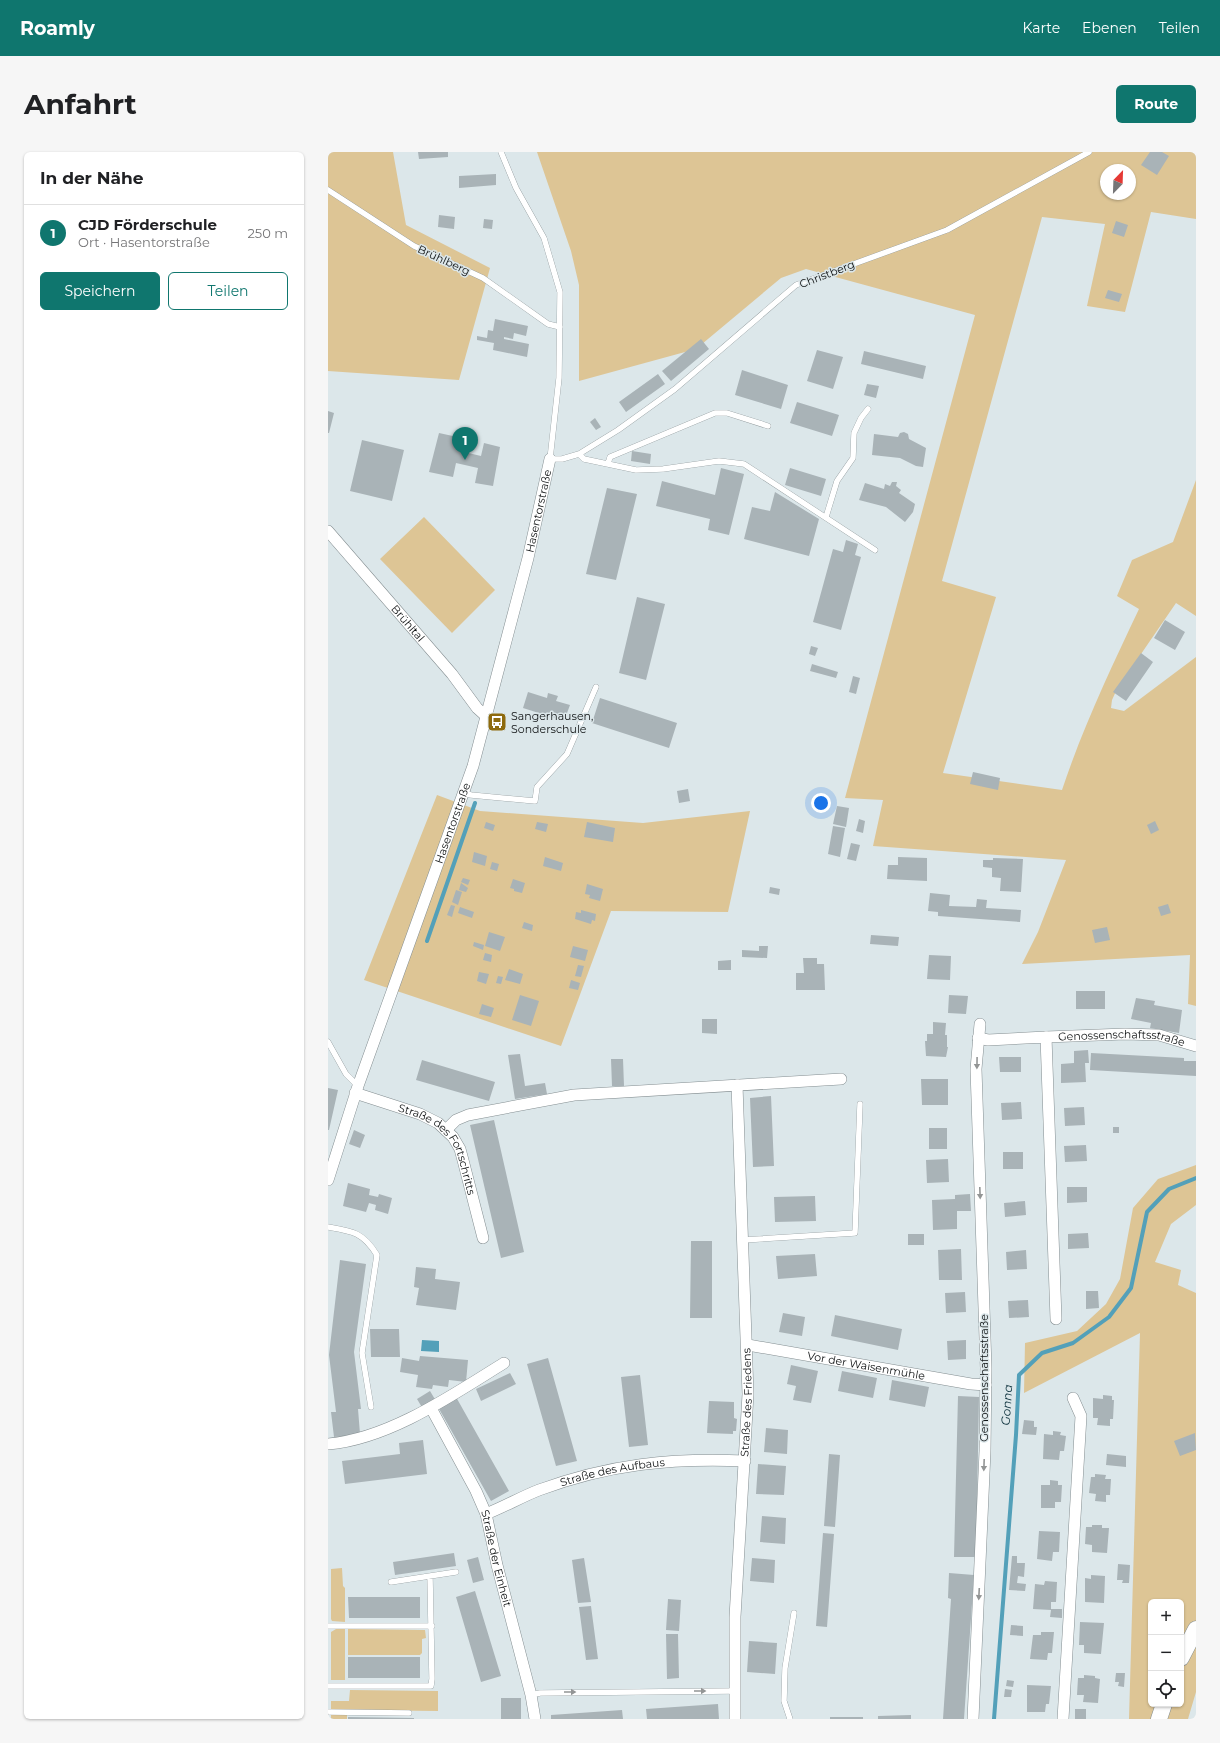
<!DOCTYPE html>
<html lang="de">
<meta charset="utf-8">
<style>
:root{--surface:#fff;--page:#f6f6f6;--text:#202124;--muted:#757577;--line:#e0e0e0;--accent:#0f766e}
body{margin:0;font-family:Montserrat,sans-serif;background:var(--page);color:var(--text)}
.controls{position:absolute;right:12px;bottom:12px;display:grid;overflow:hidden;border-radius:6px;box-shadow:0 1px 3px #0004}
.controls button{width:36px;height:36px;display:grid;place-items:center;padding:0;border:0;border-bottom:1px solid var(--line);background:var(--surface);color:var(--text);font:20px sans-serif}
.compass{position:absolute;left:772px;top:12px;width:36px;height:36px;border-radius:50%;background:var(--surface);box-shadow:0 1px 3px #0004;rotate:23deg}
.you{position:absolute;left:493px;top:651px;width:14px;height:14px;margin:-10px;border:3px solid #fff;border-radius:50%;background:#1a73e8;box-shadow:0 0 0 6px #1a73e833}
.badge{display:grid;place-items:center;width:26px;height:26px;border-radius:50%;background:var(--accent);color:#fff;font-size:13px;font-weight:700}
.pin{position:absolute;translate:-50% -33px;filter:drop-shadow(0 1px 2px #0008)}
.pin::after{content:'';position:absolute;top:21px;width:14px;height:12px;background:inherit;clip-path:polygon(0 0,100% 0,50% 100%)}
.list{margin:0;padding:0;list-style:none}
h2{display:flex;justify-content:space-between;align-items:center;height:52px;margin:0;padding:0 16px;font-size:17px}
h2 small{font-size:13px;font-weight:400;color:var(--muted)}
.list li{display:grid;grid-template-columns:26px 1fr auto;gap:12px;align-items:center;box-sizing:border-box;height:56px;padding:0 16px;border-top:1px solid var(--line)}
.list b{display:block;font-size:15px;white-space:nowrap}
.list p{margin:0;font-size:13px;white-space:nowrap;color:var(--muted)}
.list em{font-size:13px;font-style:normal;color:var(--muted)}
.actions{display:flex;gap:8px;padding:12px 16px}
.actions a{flex:1;padding:9px 0;border:1px solid var(--accent);border-radius:6px;text-align:center;font-size:14px;color:var(--accent)}
.actions .main{background:var(--accent);color:#fff}
.icon{flex:none;width:22px;height:22px;fill:none;stroke:currentColor;stroke-width:2;stroke-linecap:round;stroke-linejoin:round}
.map{position:relative;flex:none;width:868px;height:1567px;overflow:hidden;border-radius:6px}
header{display:flex;align-items:center;gap:24px;box-sizing:border-box;height:56px;padding:0 20px;background:var(--accent);color:#fff}
header strong{font-size:19px}
nav{display:flex;gap:22px;margin-inline-start:auto;font-size:14px}
.intro{display:flex;align-items:center;justify-content:space-between;box-sizing:border-box;height:96px;padding:0 24px}
h1{margin:0;font-size:28px}
.button{padding:10px 18px;border-radius:6px;background:var(--accent);color:#fff;font-size:14px;font-weight:700}
main{display:flex;gap:24px;padding:0 24px}
aside{flex:1;background:var(--surface);border-radius:6px;box-shadow:0 1px 3px #0004}
.map>svg:first-child{display:block}
</style>
<header>
<strong>Roamly</strong>
<nav><a>Karte</a><a>Ebenen</a><a>Teilen</a></nav>
</header>
<div class="intro"><h1>Anfahrt</h1><a class="button">Route</a></div>
<main>
<aside>
<h2>In der Nähe<small></small></h2>
<ul class="list">
<li><span class="badge">1</span><div><b>CJD Förderschule</b><p>Ort · Hasentorstraße</p></div><em>250 m</em></li>
</ul>
<div class="actions"><a class="main">Speichern</a><a>Teilen</a></div>
</aside>
<div class="map">
<svg width="868" height="1567" viewBox="0 0 868 1567">
<rect width="100%" height="100%" fill="#dce7ea"/>
<!-- green -->
<path fill="#ddc595" fill-rule="evenodd" d="M0,0H65L78,73L162,116L131,228L0,219Z
M209,0H868V67L823,60L797,160L759,154L777,72L714,65L614,429L668,445L615,621L734,638C755,575 783,516 811,457L789,444L804,408L845,390L868,328V464L848,451L789,537L784,548L783,556L796,559L868,505V854L860,852L862,803L694,812L710,780L738,708L545,694L555,648L517,646L647,163L478,117L453,126L368,197L251,229V133L243,99ZM778,18H802V42H778Z
M96,365L167,438L124,481L52,407Z
M109,643L152,659L315,671L422,659L400,760L283,759L233,894L36,828Z
M868,1013V1053L843,1072L827,1110L853,1118L850,1133L868,1141V1540L860,1567H801L812,1181L696,1241L697,1191L749,1179L778,1152L792,1127L805,1056L830,1027ZM823,1450H853V1552H823Z
M14,1416L15,1434L17,1436V1470L4,1469L3,1467V1417Z
M8,1477H17V1528H3V1480Z
M20,1477L97,1478L98,1486L94,1487V1501L92,1503H20Z
M22,1538L110,1539V1559L19,1558V1567H3V1549H21Z"/>
<!-- water -->
<path fill="#53a0b9" d="M94,1188L111,1189V1200L93,1199Z"/>
<g fill="none" stroke-linecap="round" stroke-linejoin="round">
<!-- stream -->
<path stroke="#53a0b9" stroke-width="4" d="M99,789L147,651
M666,1567L688,1283L691,1223L714,1201L745,1191L781,1165L803,1136L819,1060L841,1037L868,1026"/>
</g>
<!-- building -->
<path fill="#a9b3b7" d="M90,0H120V5L91,7Z
M822,0H834L841,4L829,23L813,13Z
M168,22V33L131,36V24Z
M111,63L127,65L126,77L110,75Z
M156,67L165,68L164,77L155,76Z
M788,69L800,73L796,85L784,81Z
M780,138L794,142L791,150L777,146Z
M167,167L200,174L198,184L186,181L185,187L176,185V187L201,192L199,205L165,198L166,191L149,188V184L159,186L160,178L165,179Z
M373,187L381,197L343,229L334,219Z
M489,198L515,205L505,237L479,229Z
M536,199L598,214L595,227L533,212Z
M414,218L460,233L453,257L407,243Z
M330,222L337,232L298,260L291,250Z
M539,232L551,234L548,246L536,243Z
M469,250L511,263L504,284L462,271Z
M0,259L6,261L1,281H0Z
M267,266L273,275L268,278L262,270Z
M576,280L580,282L581,287L598,296L595,315L588,314L572,306L544,303L546,282L570,285L572,281Z
M111,281L134,286L132,299L153,304L156,291L172,295L165,334L147,331L150,316L128,311L125,325L101,320Z
M34,288L76,298L64,349L22,339Z
M304,299L323,302L322,312L303,309Z
M393,316L416,322L401,383L380,378L382,367L328,354L334,329L387,343Z
M462,316L498,327L493,344L457,333Z
M564,330H569L568,334L573,338L571,341L587,352L585,360L577,370L558,355L531,348L537,331L556,337L557,332L562,334Z
M279,336L309,342L288,428L258,422Z
M447,340L491,367L481,404L416,387L424,355L442,359Z
M518,388L530,392L527,403L533,405L513,478L485,470L505,397L515,400Z
M309,445L337,452L318,528L291,521Z
M837,468L857,480L847,498L826,486Z
M483,494L490,496L487,504L481,502Z
M813,501L825,510L798,549L785,540Z
M484,512L510,520L508,526L482,519Z
M525,524L532,526L528,542L521,540Z
M200,540L219,546L220,541L230,544L228,549L242,553L236,569L195,556Z
M272,546L349,571L341,596L264,571Z
M645,620L672,626L670,638L642,632Z
M360,637L362,649L351,651L349,639Z
M509,654L521,656L518,675L505,672Z
M531,667L537,669L535,681L528,679Z
M827,669L831,678L823,682L819,673Z
M158,670L167,673L165,679L156,676Z
M209,670L220,672L218,680L207,677Z
M259,670L287,676L285,690L256,685Z
M505,674L517,676L512,705L500,702Z
M523,691L532,693L528,709L519,707Z
M146,700L159,704L157,714L144,710Z
M217,705L235,711L233,719L215,714Z
M570,705L599,706V729L559,727L560,713H570Z
M665,706L695,707L693,740L672,739L673,726L664,725V716L655,715V708H665Z
M164,710L171,712L169,719L162,717Z
M135,726L142,728L140,733L133,730Z
M185,727L197,731L194,741L186,739V737L182,736Z
M133,731L140,736L138,740L131,738Z
M259,732L275,737L272,749L261,746L262,743L257,742Z
M442,735L452,737L451,743L441,741Z
M128,738L134,740L130,753L124,750Z
M602,741L622,743L621,754L648,755L649,747L659,748L658,756L693,758L692,770L610,764V760L600,759Z
M840,752L843,761L833,764L830,755Z
M123,753L127,754L124,765L119,763Z
M132,755L146,760L144,766L130,761Z
M253,758L268,762L267,769L264,768L263,772L247,767L248,760L253,761Z
M196,770L205,773L204,779L194,776Z
M779,775L782,788L767,791L764,778Z
M161,780L177,785L172,799L157,794Z
M543,783L571,785L570,794L542,792Z
M146,790L156,793L155,798L145,794Z
M245,794L260,798L257,809L242,805Z
M431,794H440L439,806L414,805V798L431,799Z
M157,801L164,803L163,810L155,808Z
M601,803L623,804L622,828L599,827Z
M475,806H489V812H496L497,838H468V821H476Z
M403,808V818H390V809Z
M250,813L256,814L253,825L247,824Z
M181,817L195,822L192,832L177,828Z
M151,820L161,822L158,832L149,829Z
M170,824L175,825L173,832L168,831Z
M243,828L252,831L250,838L241,836Z
M748,839H777V857H748Z
M192,843L211,849L203,874L184,868Z
M621,843L640,844L638,862L620,861Z
M808,846L827,849L826,853L854,858L851,881L822,876L823,871L803,867Z
M154,852L166,856L163,865L151,862Z
M374,867H389V882L374,881Z
M605,870L618,871L617,883H619V895H620L618,905L598,904L597,889H599V882H605Z
M760,898L761,911H757L758,930L733,931V912L746,911V899Z
M763,901L856,906V909H868V924L762,918Z
M192,902L197,934L217,931L219,942L187,947L180,903Z
M671,905H693V920H672Z
M283,907H295L296,934H284Z
M94,908L167,930L161,949L88,928Z
M593,927H620V953H594Z
M0,936L10,938L1,978H0Z
M443,944L446,1014L425,1015L422,946Z
M693,950L694,967L674,968L673,951Z
M756,955L757,973L737,974L736,956Z
M166,968L196,1100L173,1106L142,973Z
M785,975H791V981H785Z
M601,976H619V997H601Z
M26,978L37,983L32,996L21,992Z
M758,993L759,1009L737,1010L736,994Z
M675,1000H695V1017H675Z
M620,1007L621,1030L599,1031L598,1008Z
M20,1031L42,1037L41,1043L50,1045L51,1042L64,1046L60,1062L47,1058L48,1053L41,1051L38,1060L15,1054Z
M739,1035H759V1050L739,1051Z
M642,1042L643,1059H629V1077L605,1078L604,1048L627,1047V1043Z
M487,1044L488,1069L447,1070L446,1045Z
M697,1049L698,1063L677,1065L676,1051Z
M760,1081L761,1096L740,1097V1082Z
M580,1082H596V1093H580Z
M363,1089H384V1166H362Z
M633,1097L634,1128H611L610,1098Z
M698,1098L699,1117L679,1118L678,1100Z
M487,1102L489,1124L450,1127L448,1104Z
M12,1108L38,1112L26,1200L33,1257H30L32,1282L6,1285L3,1260H8L1,1203Z
M88,1115L108,1117L107,1127L132,1130L128,1158L88,1153L91,1136L86,1135Z
M758,1139H770L771,1156L758,1157Z
M637,1140L638,1160L618,1161L617,1141Z
M700,1148L701,1165L681,1166L680,1149Z
M455,1161L477,1165L474,1184L451,1180Z
M507,1163L574,1177L570,1198L503,1184Z
M42,1177H71L72,1205H43Z
M638,1188V1207L620,1208L619,1189Z
M92,1204L140,1208L138,1230L121,1228L120,1235L105,1233L104,1237L88,1235L90,1223L72,1220L74,1206L91,1209Z
M220,1206L249,1309L228,1314L199,1212Z
M463,1213L490,1219L483,1251L465,1248L468,1234L459,1232Z
M514,1219L549,1226L545,1246L510,1239Z
M182,1221L188,1232L153,1249L148,1237Z
M312,1223L320,1293L301,1295L293,1225Z
M564,1228L601,1235L597,1255L561,1248Z
M102,1239L108,1249L95,1257L89,1247Z
M775,1243L784,1244V1248H786L785,1267H782V1274L769,1273L770,1266H765V1246L775,1247Z
M630,1244L651,1245L648,1405H626Z
M128,1245L181,1339L163,1349L110,1255Z
M381,1249L406,1250V1266L409,1267L408,1279H405V1282L379,1281Z
M696,1268L706,1269V1275H709L708,1283L694,1282Z
M438,1276L460,1278L459,1302L436,1300Z
M725,1279L733,1280L732,1283L738,1284L736,1299H732L731,1308L715,1307L716,1282L725,1283Z
M867,1281L868,1298L852,1304L846,1289Z
M95,1288L99,1322L17,1332L14,1309L72,1302L71,1291Z
M501,1302L512,1303L507,1375L496,1374Z
M779,1302L798,1304V1315L778,1313Z
M430,1312L458,1314L456,1343L428,1342Z
M767,1322L778,1323L777,1327H783L782,1343H778V1350L767,1349L768,1342L761,1341L763,1325H767Z
M722,1328L730,1329V1333H734L733,1350H727V1356H713V1333H722Z
M434,1364L458,1366L457,1392L432,1390Z
M764,1373H774V1376H781L779,1401L764,1400V1393L757,1392L758,1375H764Z
M711,1379L732,1380L731,1400H725L724,1409L709,1407Z
M495,1381L506,1382L499,1475L488,1474Z
M126,1401L128,1414L67,1423L65,1410Z
M684,1404H689V1411H697L696,1425L690,1424L689,1431L698,1432L697,1439L681,1438Z
M150,1405L156,1428L145,1431L139,1408Z
M256,1406L263,1450L250,1451L244,1408Z
M424,1406L447,1408L446,1431L422,1429Z
M790,1412L802,1413L801,1431H794L795,1428H789Z
M621,1421L646,1423L636,1567H615L623,1447L620,1446Z
M763,1423L777,1424L776,1451L757,1450V1426L763,1427Z
M717,1429L729,1430L728,1450H723V1457H734V1466L722,1465L723,1458L705,1457L707,1432L716,1433Z
M147,1439L173,1524L153,1530L128,1445Z
M20,1445H92V1466H21Z
M340,1447L353,1448L351,1479L338,1478Z
M263,1454L270,1507L258,1508L251,1455Z
M752,1470L776,1471L773,1502L756,1501V1493H751Z
M683,1473L695,1474V1484L682,1483Z
M713,1480H726L724,1501H720L719,1508L702,1507L705,1483H713Z
M338,1482H350L351,1526L339,1527Z
M421,1489L449,1491L447,1522L419,1520Z
M20,1505H92V1526H20Z
M788,1521H797L796,1535L790,1534L791,1530H787Z
M756,1523L767,1524V1526L772,1527L770,1551L755,1550L756,1543H749L750,1526H756Z
M679,1528L686,1529L685,1535L678,1534Z
M699,1533L723,1534L721,1552H718L717,1560H699Z
M677,1537L684,1538L683,1545H676Z
M173,1546H193V1567H173Z
M390,1552L391,1567H319L318,1557Z
M747,1557H758V1567H747Z
M294,1558L295,1567H223V1563Z
M583,1563V1567H550V1564Z
M20,1565L86,1566V1567H20Z
M502,1565H535V1567H502Z"/>
<g fill="none" stroke-linecap="round" stroke-linejoin="round">
<defs>
<path id="service" d="M173,0L188,36L216,86L232,140L231,226L222,307H234L251,302L290,278L347,237L468,133L619,78L761,0
M0,38L86,94L155,126L220,172L232,175
M251,302L256,307L308,318L335,317L391,309L416,312L547,398
M280,312L282,305L387,261H399L440,274
M498,365L509,329L525,306L526,281L533,266L540,257
M136,641L143,643L207,649L209,635L239,602L268,535
M0,890L18,922L30,934
M0,1075C24,1079 35,1080 49,1103L34,1201L43,1255
M415,1088L527,1081L532,952
M63,1430L128,1420
M0,1474H104
M0,1534H103L104,1527L102,1424
M203,1543L212,1541L407,1539
M0,1560L81,1561
M462,1567L456,1549L457,1516L466,1461"/>
<g id="minor">
<path id="s1" d="M0,379L124,522L149,556L159,565"/>
<path id="s2" d="M718,885L797,882L831,883L868,894"/>
<path d="M650,886L660,888L718,885L728,1167"/>
<path id="s3" d="M27,941L92,962L110,971L125,985L132,997L136,1012L155,1086"/>
<path d="M118,978L128,968L140,963L246,943L513,927"/>
<path id="s4" d="M0,1028L30,934L145,614L200,406L222,307"/>
<path id="s5" d="M420,1193L643,1232L658,1233"/>
<path id="s6" d="M103,1256L148,1339L158,1362L169,1413L203,1543L207,1567"/>
<path d="M0,1292C61,1287 126,1242 176,1211"/>
<path id="s7" d="M158,1362C176,1355 193,1345 211,1338C282,1312 342,1306 417,1309"/>
<path id="s8" d="M407,1567V1465L420,1242L409,933"/>
<path d="M645,1567L657,1299L658,1216L648,917L652,872"/>
<path d="M735,1567L753,1264L745,1246"/>
</g>
<path id="secondary" d="M853,1506L868,1477
M831,1567L836,1552"/>
</defs>
<!-- service casing -->
<use href="#service" stroke="#848e91" stroke-width="6"/>
<!-- minor casing -->
<use href="#minor" stroke="#848e91" stroke-width="12"/>
<!-- secondary casing -->
<use href="#secondary" stroke="#848e91" stroke-width="17"/>
<!-- service -->
<use href="#service" stroke="#fff" stroke-width="5.5"/>
<!-- minor -->
<use href="#minor" stroke="#fff" stroke-width="11"/>
<!-- secondary -->
<use href="#secondary" stroke="#fff" stroke-width="16"/>
</g>
<!-- one-way arrows -->
<defs><path id="oneway-solid" d="M-6-.8H1V-3.2L6.5 0L1 3.2V.8H-6Z"/></defs>
<g fill="#939595">
<use href="#oneway-solid" transform="translate(649 911) rotate(91)"/>
<use href="#oneway-solid" transform="translate(652 1041) rotate(88)"/>
<use href="#oneway-solid" transform="translate(656 1313) rotate(92)"/>
<use href="#oneway-solid" transform="translate(651 1442) rotate(93)"/>
<use href="#oneway-solid" transform="translate(372 1539)"/>
<use href="#oneway-solid" transform="translate(242 1540)"/>
</g>
<!-- icons -->
<defs>
<symbol id="bus-square" viewBox="-11 -11 22 22"><rect x="-9" y="-9" width="18" height="18" rx="4" fill="#8e6a0d" stroke="#dce7ea"/><path d="M-5-6H5V4H4V6H2V4H-2V6H-4V4H-5ZM-3.5-4V0h7V-4ZM-3.5 1.2v1.5H-2V1.2ZM2 1.2v1.5H3.5V1.2Z" fill="#fff"/></symbol>
</defs>
<g fill-rule="evenodd">
<use href="#bus-square" x="158" y="559" width="22" height="22"/>
</g>
<g text-anchor="middle" stroke-width="3" stroke-linejoin="round" paint-order="stroke">
<!-- street labels -->
<g font-size="11" fill="#101314" stroke="#dce7ea">
<text transform="translate(116 108) rotate(25)" y="4">Brühlberg</text>
<text transform="translate(499 122) rotate(-21)" y="4">Christberg</text>
<text dy="4" stroke="none"><textPath href="#s4" startOffset="702">Hasentorstraße</textPath></text>
<text dy="4" stroke="none"><textPath href="#s1" startOffset="122">Brühltal</textPath></text>
<text dy="4" stroke="none"><textPath href="#s4" startOffset="378">Hasentorstraße</textPath></text>
<text dy="4" stroke="none"><textPath href="#s2" startOffset="76">Genossenschaftsstraße</textPath></text>
<text dy="4" stroke="none"><textPath href="#s3" startOffset="108">Straße des Fortschritts</textPath></text>
<text dy="4" stroke="none"><textPath href="#s5" startOffset="120">Vor der Waisenmühle</textPath></text>
<text transform="translate(656 1226) rotate(-90)" y="4">Genossenschaftsstraße</text>
<text dy="4" stroke="none"><textPath href="#s8" startOffset="317">Straße des Friedens</textPath></text>
<text dy="4" stroke="none"><textPath href="#s7" startOffset="134">Straße des Aufbaus</textPath></text>
<text dy="4" stroke="none"><textPath href="#s6" startOffset="165">Straße der Einheit</textPath></text>
</g>
<!-- poi labels -->
<g font-size="11" fill="#101314" stroke="#dce7ea" text-anchor="start">
<text x="183" y="568">Sangerhausen,<tspan x="183" dy="13">Sonderschule</tspan></text>
</g>
<!-- water labels -->
<g font-size="12" font-style="italic" fill="#0c313c" stroke="#dce7ea">
<text transform="translate(679 1253) rotate(-86)" y="4">Gonna</text>
</g>
</g>
</svg>
<div class="controls">
<button>+</button>
<button>−</button>
<button><svg class="icon" aria-label="locate" viewBox="0 0 24 24"><circle cx="12" cy="12" r="6"/><path d="M12 2v4M12 18v4M2 12h4M18 12h4"/></svg></button>
</div>
<svg class="compass" viewBox="-18 -18 36 36"><path d="M0-13l5 13h-10z" fill="#e53935"/><path d="M0 13l5-13h-10z" fill="#757577"/></svg>
<div class="you"></div>
<div class="pin badge" style="left:137px;top:308px">1</div>
</div>
</main>
